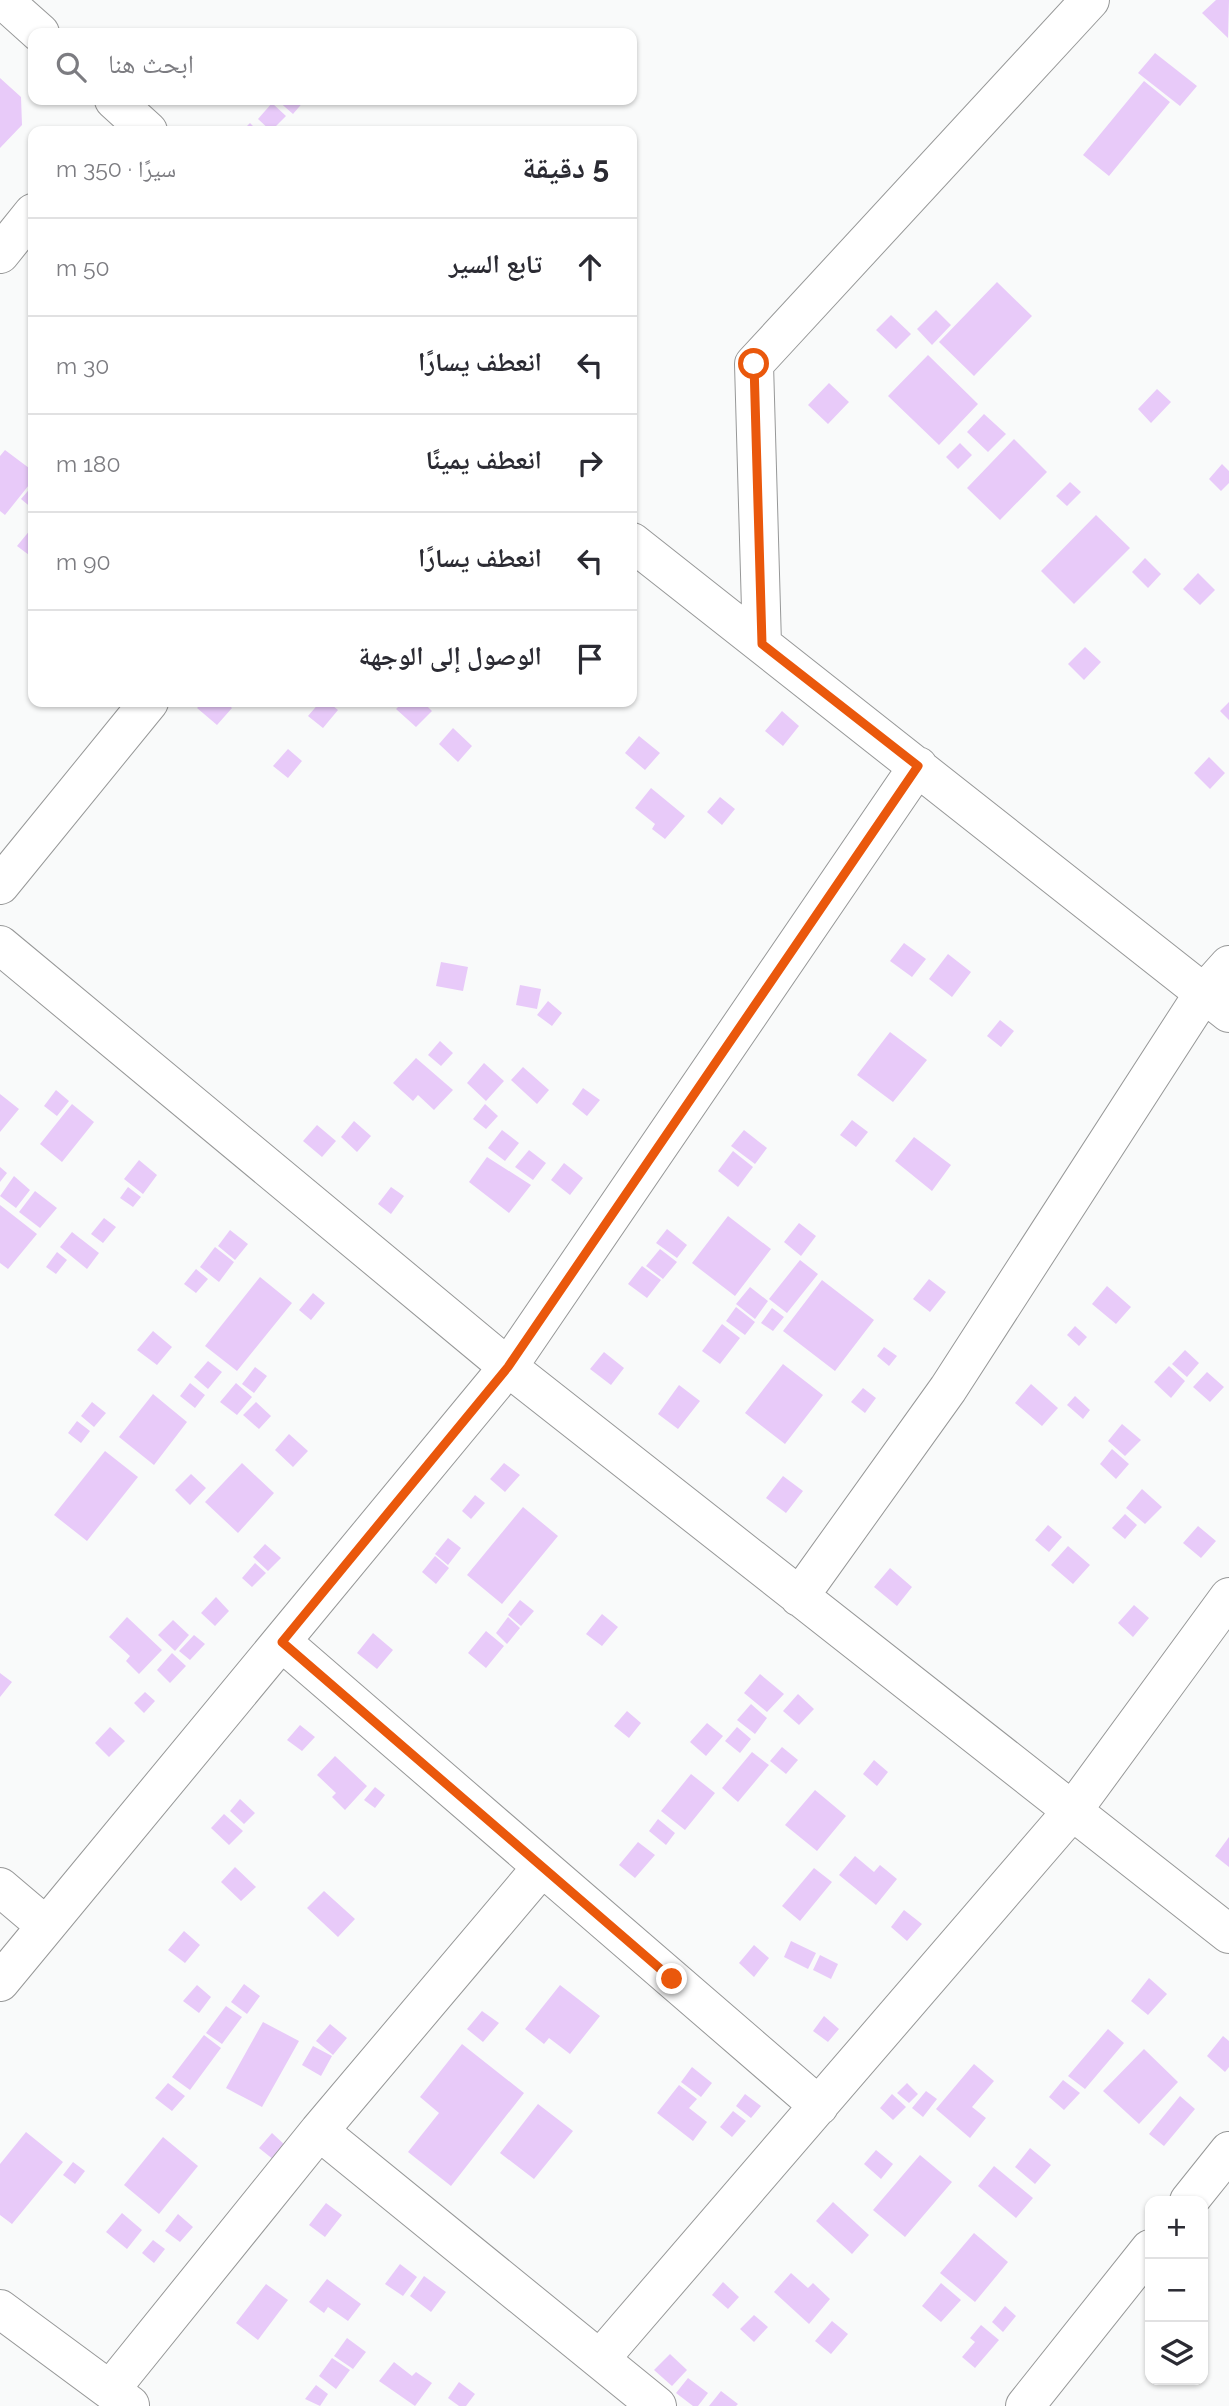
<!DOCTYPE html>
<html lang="ar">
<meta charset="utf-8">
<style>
:root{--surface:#fff;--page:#f7f7f7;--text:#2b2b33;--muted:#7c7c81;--line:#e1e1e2}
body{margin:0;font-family:Raleway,"Noto Naskh Arabic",sans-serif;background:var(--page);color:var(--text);direction:rtl}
.controls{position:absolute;right:21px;bottom:21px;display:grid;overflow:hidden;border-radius:14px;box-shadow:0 2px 5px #0004}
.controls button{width:63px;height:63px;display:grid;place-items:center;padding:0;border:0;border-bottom:2px solid var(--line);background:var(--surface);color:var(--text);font:35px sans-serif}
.stop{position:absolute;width:21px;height:21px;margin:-16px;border:5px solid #ea580c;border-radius:50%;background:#fff}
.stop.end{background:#ea580c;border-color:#fff;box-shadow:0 2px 7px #0008}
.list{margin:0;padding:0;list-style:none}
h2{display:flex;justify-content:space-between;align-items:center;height:91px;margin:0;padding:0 28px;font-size:30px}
h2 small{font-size:23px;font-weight:400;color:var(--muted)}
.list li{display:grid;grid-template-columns:46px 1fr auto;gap:21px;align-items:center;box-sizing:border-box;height:98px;padding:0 28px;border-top:2px solid var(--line)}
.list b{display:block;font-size:26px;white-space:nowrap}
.list em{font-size:23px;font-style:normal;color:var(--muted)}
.icon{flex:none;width:38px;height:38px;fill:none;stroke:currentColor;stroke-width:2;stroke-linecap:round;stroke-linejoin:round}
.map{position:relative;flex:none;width:1229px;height:2406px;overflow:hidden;direction:ltr}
.search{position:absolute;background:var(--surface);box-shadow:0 2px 5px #0004;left:28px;top:28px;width:609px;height:77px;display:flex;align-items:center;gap:18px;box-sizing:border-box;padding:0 24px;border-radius:14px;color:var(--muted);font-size:26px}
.panel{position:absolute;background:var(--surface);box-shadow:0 2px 5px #0004;left:28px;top:126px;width:609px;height:581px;border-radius:14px;direction:rtl}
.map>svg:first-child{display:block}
</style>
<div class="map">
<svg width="1229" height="2406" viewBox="0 0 1229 2406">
<rect width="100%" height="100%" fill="#f9fafa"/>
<!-- building -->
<path fill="#e8caf9" d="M1216,0H1229L1228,38L1202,13Z
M1155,53L1197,86L1180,106L1138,73Z
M0,78L21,97L22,125L0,148Z
M1144,81L1170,102L1109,176L1083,155Z
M277,100H305L293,114Z
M272,103L286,116L271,131L258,119Z
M250,123L258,131H242Z
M997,282L1032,316L974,376L939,342Z
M936,310L951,325L932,345L917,329Z
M891,315L911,334L896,349L876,330Z
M928,355L978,404L939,445L888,396Z
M829,383L849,402L828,424L808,405Z
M1157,389L1171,402L1151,423L1138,409Z
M984,414L1006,434L988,452L967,432Z
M1014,439L1047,472L1000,520L967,488Z
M960,443L972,455L958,469L946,457Z
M5,450L33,471V480L5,515L0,511V456Z
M1222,464L1229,471V483L1221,491L1209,479Z
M1070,482L1081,492L1067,506L1056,496Z
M33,485V509L21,499Z
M1096,515L1130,548L1074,604L1041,571Z
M31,529L33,530V558L17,546Z
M1145,558L1161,574L1148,588L1132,572Z
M1198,573L1215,590L1200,605L1183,589Z
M1085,647L1101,662L1084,680L1068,664Z
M203,702H225L232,708L217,725L197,708Z
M320,702H328L338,710L323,728L308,716Z
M403,702H423L432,711L416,727L396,709Z
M1229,702V720L1220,711Z
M782,711L799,726L783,746L765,731Z
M453,728L472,746L458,762L439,744Z
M639,736L660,753L645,770L625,753Z
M288,749L302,761L288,778L273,766Z
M1209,757L1225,773L1210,789L1194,773Z
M651,788L685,816L665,839L652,829L655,824L635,808Z
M720,797L735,809L722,825L707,812Z
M904,943L926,959L912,977L890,961Z
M948,954L971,972L952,997L929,979Z
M441,962L468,967L463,991L436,986Z
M520,985L541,989L537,1009L516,1005Z
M548,1001L562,1013L552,1026L537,1015Z
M1000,1020L1014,1031L1001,1047L987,1036Z
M890,1032L927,1060L893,1102L857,1075Z
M440,1041L453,1053L441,1066L428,1055Z
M416,1058L453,1090L434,1110L418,1095L413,1101L393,1083Z
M484,1063L504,1081L486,1101L467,1083Z
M523,1067L549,1090L537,1104L511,1080Z
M583,1088L600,1100L587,1116L572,1104Z
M56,1090L69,1101L57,1116L44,1106Z
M0,1094L19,1109L0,1132Z
M72,1104L94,1122L62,1162L40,1144Z
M485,1104L498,1116L486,1129L473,1119Z
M852,1120L868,1132L856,1147L840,1135Z
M354,1121L371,1136L357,1152L341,1137Z
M317,1125L336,1141L322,1157L303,1141Z
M502,1130L519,1143L505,1161L488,1148Z
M744,1130L767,1148L755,1164L731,1146Z
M914,1137L951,1165L932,1191L895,1161Z
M529,1150L546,1163L533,1180L515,1167Z
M733,1151L753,1167L738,1187L718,1171Z
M487,1157L531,1185L509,1213L469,1182Z
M139,1160L157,1175L143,1194L124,1179Z
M564,1163L583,1178L570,1195L551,1180Z
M0,1167L7,1173L0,1182Z
M14,1176L30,1190L16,1208L0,1196Z
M128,1187L141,1197L133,1207L120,1198Z
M391,1187L404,1196L391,1214L378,1204Z
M35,1191L57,1208L40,1228L19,1212Z
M0,1205L37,1234L8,1269L0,1263Z
M728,1216L771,1249L735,1296L692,1263Z
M104,1218L116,1227L103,1243L91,1234Z
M799,1223L816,1236L801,1256L784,1242Z
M667,1229L687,1245L677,1258L656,1243Z
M230,1230L248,1244L235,1260L218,1246Z
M72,1232L99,1253L87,1269L60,1247Z
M215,1247L234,1262L219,1282L200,1267Z
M660,1249L677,1262L663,1279L646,1266Z
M57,1252L67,1260L56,1274L46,1267Z
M800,1260L818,1274L787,1313L769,1299Z
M642,1266L661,1280L647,1298L628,1284Z
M196,1269L208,1279L196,1293L184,1284Z
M260,1277L292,1303L237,1371L205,1346Z
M929,1279L946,1292L930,1312L913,1299Z
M822,1280L874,1320L835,1371L783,1331Z
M1107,1286L1131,1307L1116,1324L1092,1304Z
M750,1287L768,1301L755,1319L736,1304Z
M313,1293L325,1303L311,1320L299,1310Z
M736,1307L755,1322L745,1335L726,1321Z
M772,1308L784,1317L773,1331L761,1323Z
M722,1324L740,1338L720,1364L702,1351Z
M1075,1326L1087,1337L1079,1346L1067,1335Z
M153,1331L172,1347L157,1365L137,1350Z
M884,1347L897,1356L889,1366L877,1356Z
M1185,1350L1199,1363L1187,1377L1172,1364Z
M604,1352L624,1368L611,1385L590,1369Z
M208,1361L222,1372L208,1389L194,1377Z
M783,1364L823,1395L785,1444L745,1413Z
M1169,1366L1185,1381L1171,1398L1154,1382Z
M255,1367L267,1376L254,1393L242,1384Z
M1207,1372L1224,1387L1210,1402L1193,1387Z
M190,1383L205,1395L195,1408L180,1396Z
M236,1383L252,1397L237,1415L220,1402Z
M1031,1384L1058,1408L1042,1426L1015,1403Z
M679,1385L700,1401L678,1429L658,1414Z
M863,1388L876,1398L865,1413L851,1402Z
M153,1394L187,1422L154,1465L119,1437Z
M1075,1396L1090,1410L1083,1419L1067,1405Z
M92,1402L106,1413L94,1427L81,1416Z
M256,1402L271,1416L259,1429L243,1415Z
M77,1421L90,1431L81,1443L68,1433Z
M1122,1424L1141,1440L1125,1456L1108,1441Z
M289,1434L308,1451L293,1467L275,1450Z
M1112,1449L1129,1464L1116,1479L1100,1464Z
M105,1451L138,1477L87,1541L54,1515Z
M242,1463L274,1493L238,1533L205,1502Z
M504,1463L520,1475L505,1492L490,1479Z
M191,1474L206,1488L190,1505L175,1490Z
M783,1476L803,1491L786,1513L766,1498Z
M1142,1489L1162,1507L1145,1524L1126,1508Z
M475,1495L485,1503L471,1519L462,1511Z
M523,1507L558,1536L502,1604L467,1575Z
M1125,1514L1137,1525L1125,1539L1112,1528Z
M1048,1525L1062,1537L1049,1552L1035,1540Z
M1198,1526L1216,1541L1201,1558L1183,1543Z
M448,1538L461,1548L448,1565L435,1554Z
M265,1544L281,1558L268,1571L253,1557Z
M1068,1546L1090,1565L1073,1584L1051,1565Z
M435,1556L449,1568L436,1584L422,1572Z
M255,1563L266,1573L252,1587L242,1578Z
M890,1568L912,1587L897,1606L874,1587Z
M216,1597L229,1611L215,1626L201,1613Z
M520,1600L534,1611L521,1626L508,1615Z
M1134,1605L1149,1618L1133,1637L1118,1623Z
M602,1614L618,1627L602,1646L586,1634Z
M127,1617L162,1650L139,1674L126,1661L130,1656L109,1637Z
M508,1617L520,1628L507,1644L496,1633Z
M173,1620L189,1635L175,1651L158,1635Z
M486,1631L504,1646L486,1668L468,1653Z
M373,1633L393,1650L377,1669L357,1653Z
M194,1635L205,1644L190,1660L179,1651Z
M172,1653L186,1666L170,1683L157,1670Z
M0,1673L12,1682L0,1697Z
M760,1674L784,1694L767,1712L744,1693Z
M145,1692L155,1701L144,1713L134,1703Z
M798,1694L814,1709L799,1725L783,1711Z
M751,1704L767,1718L755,1734L737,1720Z
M627,1711L641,1723L629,1738L614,1726Z
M707,1723L723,1736L706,1756L690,1742Z
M300,1725L315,1737L302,1751L287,1740Z
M110,1727L125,1741L109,1757L95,1743Z
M737,1727L751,1739L740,1753L725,1741Z
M782,1747L798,1760L786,1774L770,1761Z
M752,1752L769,1765L738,1802L722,1788Z
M335,1756L367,1786L345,1810L332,1797L336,1793L317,1775Z
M874,1760L888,1772L877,1786L863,1774Z
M691,1774L715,1793L685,1830L661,1811Z
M375,1787L385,1795L375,1808L364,1800Z
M815,1790L846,1816L817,1851L785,1825Z
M240,1799L255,1813L244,1824L230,1811Z
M224,1814L243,1831L229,1845L211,1828Z
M658,1819L675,1833L666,1845L649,1831Z
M1229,1837V1867L1215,1856Z
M638,1842L655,1855L635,1878L619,1865Z
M855,1856L874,1872L880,1865L897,1879L876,1905L839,1875Z
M235,1867L256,1887L241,1901L221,1882Z
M814,1868L832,1882L800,1921L782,1906Z
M324,1891L355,1919L338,1937L307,1908Z
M904,1910L922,1924L907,1941L891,1927Z
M184,1931L200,1945L185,1963L168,1950Z
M791,1941L816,1953L808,1969L784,1957Z
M754,1945L769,1958L754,1977L739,1963Z
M820,1955L838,1964L831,1979L813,1970Z
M1149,1978L1167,1994L1148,2015L1131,2001Z
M244,1984L260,1996L247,2014L231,2002Z
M197,1985L211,1997L199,2013L183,2001Z
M560,1985L600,2016L570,2054L549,2038L544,2044L525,2029Z
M226,2006L242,2017L222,2044L206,2033Z
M482,2011L499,2023L483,2042L467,2029Z
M824,2016L839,2029L828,2042L813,2031Z
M263,2022L299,2041L262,2107L226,2088Z
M330,2024L347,2038L333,2055L316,2041Z
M1108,2029L1124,2043L1085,2089L1068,2076Z
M204,2035L221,2048L190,2090L172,2077Z
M1223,2036L1229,2041V2067L1225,2072L1207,2056Z
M462,2044L524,2093L451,2186L408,2152L439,2113L420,2097Z
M313,2046L332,2056L321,2076L302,2065Z
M1144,2049L1178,2082L1139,2124L1103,2091Z
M974,2064L994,2081L972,2107L986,2118L970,2138L936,2109Z
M692,2067L712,2083L701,2097L681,2082Z
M1063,2080L1080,2093L1064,2110L1049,2097Z
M168,2083L185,2096L172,2111L155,2098Z
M907,2083L918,2094L909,2103L897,2093Z
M679,2085L697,2099L689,2108L707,2122L693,2141L657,2113Z
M926,2091L937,2099L923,2117L912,2108Z
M745,2094L761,2106L751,2118L736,2106Z
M892,2094L906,2107L893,2120L880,2108Z
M1180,2096L1195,2109L1164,2146L1149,2134Z
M538,2104L573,2131L534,2179L500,2153Z
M733,2111L746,2121L732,2137L720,2127Z
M26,2132L63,2162L12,2224L0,2215V2164Z
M272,2133L286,2146L274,2160L259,2148Z
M163,2137L198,2166L159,2214L124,2185Z
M1030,2148L1051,2165L1035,2184L1015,2167Z
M876,2150L893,2164L881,2179L864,2164Z
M920,2155L952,2182L905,2237L873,2210Z
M73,2162L85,2171L75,2184L63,2175Z
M994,2166L1033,2198L1016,2218L978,2186Z
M833,2202L869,2235L852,2254L816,2221Z
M326,2203L342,2215L325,2237L309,2225Z
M122,2213L142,2230L127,2249L106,2232Z
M178,2214L193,2227L180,2242L165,2231Z
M974,2233L1008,2262L975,2302L940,2273Z
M153,2240L165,2249L154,2263L142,2253Z
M400,2264L417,2277L403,2296L385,2284Z
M791,2273L808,2288L813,2283L830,2299L809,2324L774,2292Z
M424,2276L446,2292L431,2312L410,2296Z
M327,2279L361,2304L348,2321L328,2307L324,2313L309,2302Z
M723,2282L739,2297L728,2309L712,2295Z
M941,2283L961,2300L941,2322L922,2306Z
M266,2284L288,2300L258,2340L236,2323Z
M1005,2306L1016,2316L1003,2332L992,2322Z
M754,2315L768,2327L754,2342L740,2329Z
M832,2321L848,2334L831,2354L815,2341Z
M981,2325L999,2340L975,2368L962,2357L975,2342L970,2338Z
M347,2338L366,2352L353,2369L334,2356Z
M670,2354L687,2370L672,2386L654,2370Z
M332,2358L350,2370L336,2389L319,2376Z
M394,2362L412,2376L416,2372L432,2383L415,2406L379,2381Z
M688,2378L708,2393L698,2406H693L676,2393Z
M459,2382L475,2394L466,2406H459L448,2398Z
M316,2385L328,2394L320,2406L305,2399Z
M721,2391L738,2404L736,2406H709Z"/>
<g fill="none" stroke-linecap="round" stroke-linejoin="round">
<defs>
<path id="street" d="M3,0L40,33
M114,100L148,131
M0,254L33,213
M632,542L1229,1013
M762,644L754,364L1090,0
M0,885L149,702
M0,945L508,1367L1229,1934
M799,1597L948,1389L1203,994L1229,965
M282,1642L819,2106
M0,1887L46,1926
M0,1982L508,1367L918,766
M319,2131L657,2406
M1189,2201L1229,2151
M0,2309L130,2405
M600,2359L1073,1810L1229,1597
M110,2390L319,2131L542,1867
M1025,2406L1150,2249"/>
</defs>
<!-- street casing -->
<use href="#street" stroke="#979898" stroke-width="40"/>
<!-- street -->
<use href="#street" stroke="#fff" stroke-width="38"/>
</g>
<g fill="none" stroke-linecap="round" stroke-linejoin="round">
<!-- route -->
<path stroke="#ea580c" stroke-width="9" d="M672,1979L282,1642L508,1367L918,766L762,644L754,364"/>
</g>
</svg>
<div class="controls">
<button>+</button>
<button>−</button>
<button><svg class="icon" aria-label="layers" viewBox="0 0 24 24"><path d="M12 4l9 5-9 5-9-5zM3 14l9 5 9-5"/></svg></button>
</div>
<div class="stop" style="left:754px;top:364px"></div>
<div class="stop end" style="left:672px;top:1979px"></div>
<div class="search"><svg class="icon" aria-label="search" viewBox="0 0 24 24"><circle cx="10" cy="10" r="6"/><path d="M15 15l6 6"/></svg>ابحث هنا</div>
<section class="panel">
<h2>5 دقيقة<small>سيرًا · 350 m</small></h2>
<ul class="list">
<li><svg class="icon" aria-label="ahead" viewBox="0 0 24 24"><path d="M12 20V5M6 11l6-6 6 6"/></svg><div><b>تابع السير</b></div><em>50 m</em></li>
<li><svg class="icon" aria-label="left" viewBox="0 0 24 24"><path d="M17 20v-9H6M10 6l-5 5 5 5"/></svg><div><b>انعطف يسارًا</b></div><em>30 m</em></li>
<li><svg class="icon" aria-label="right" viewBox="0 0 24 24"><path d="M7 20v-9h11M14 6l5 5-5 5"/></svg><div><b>انعطف يمينًا</b></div><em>180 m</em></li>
<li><svg class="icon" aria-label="left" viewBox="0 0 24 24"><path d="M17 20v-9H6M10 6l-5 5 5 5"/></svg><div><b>انعطف يسارًا</b></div><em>90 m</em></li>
<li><svg class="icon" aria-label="arrive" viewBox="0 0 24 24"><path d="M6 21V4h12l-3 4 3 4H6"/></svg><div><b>الوصول إلى الوجهة</b></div></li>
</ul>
</section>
</div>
